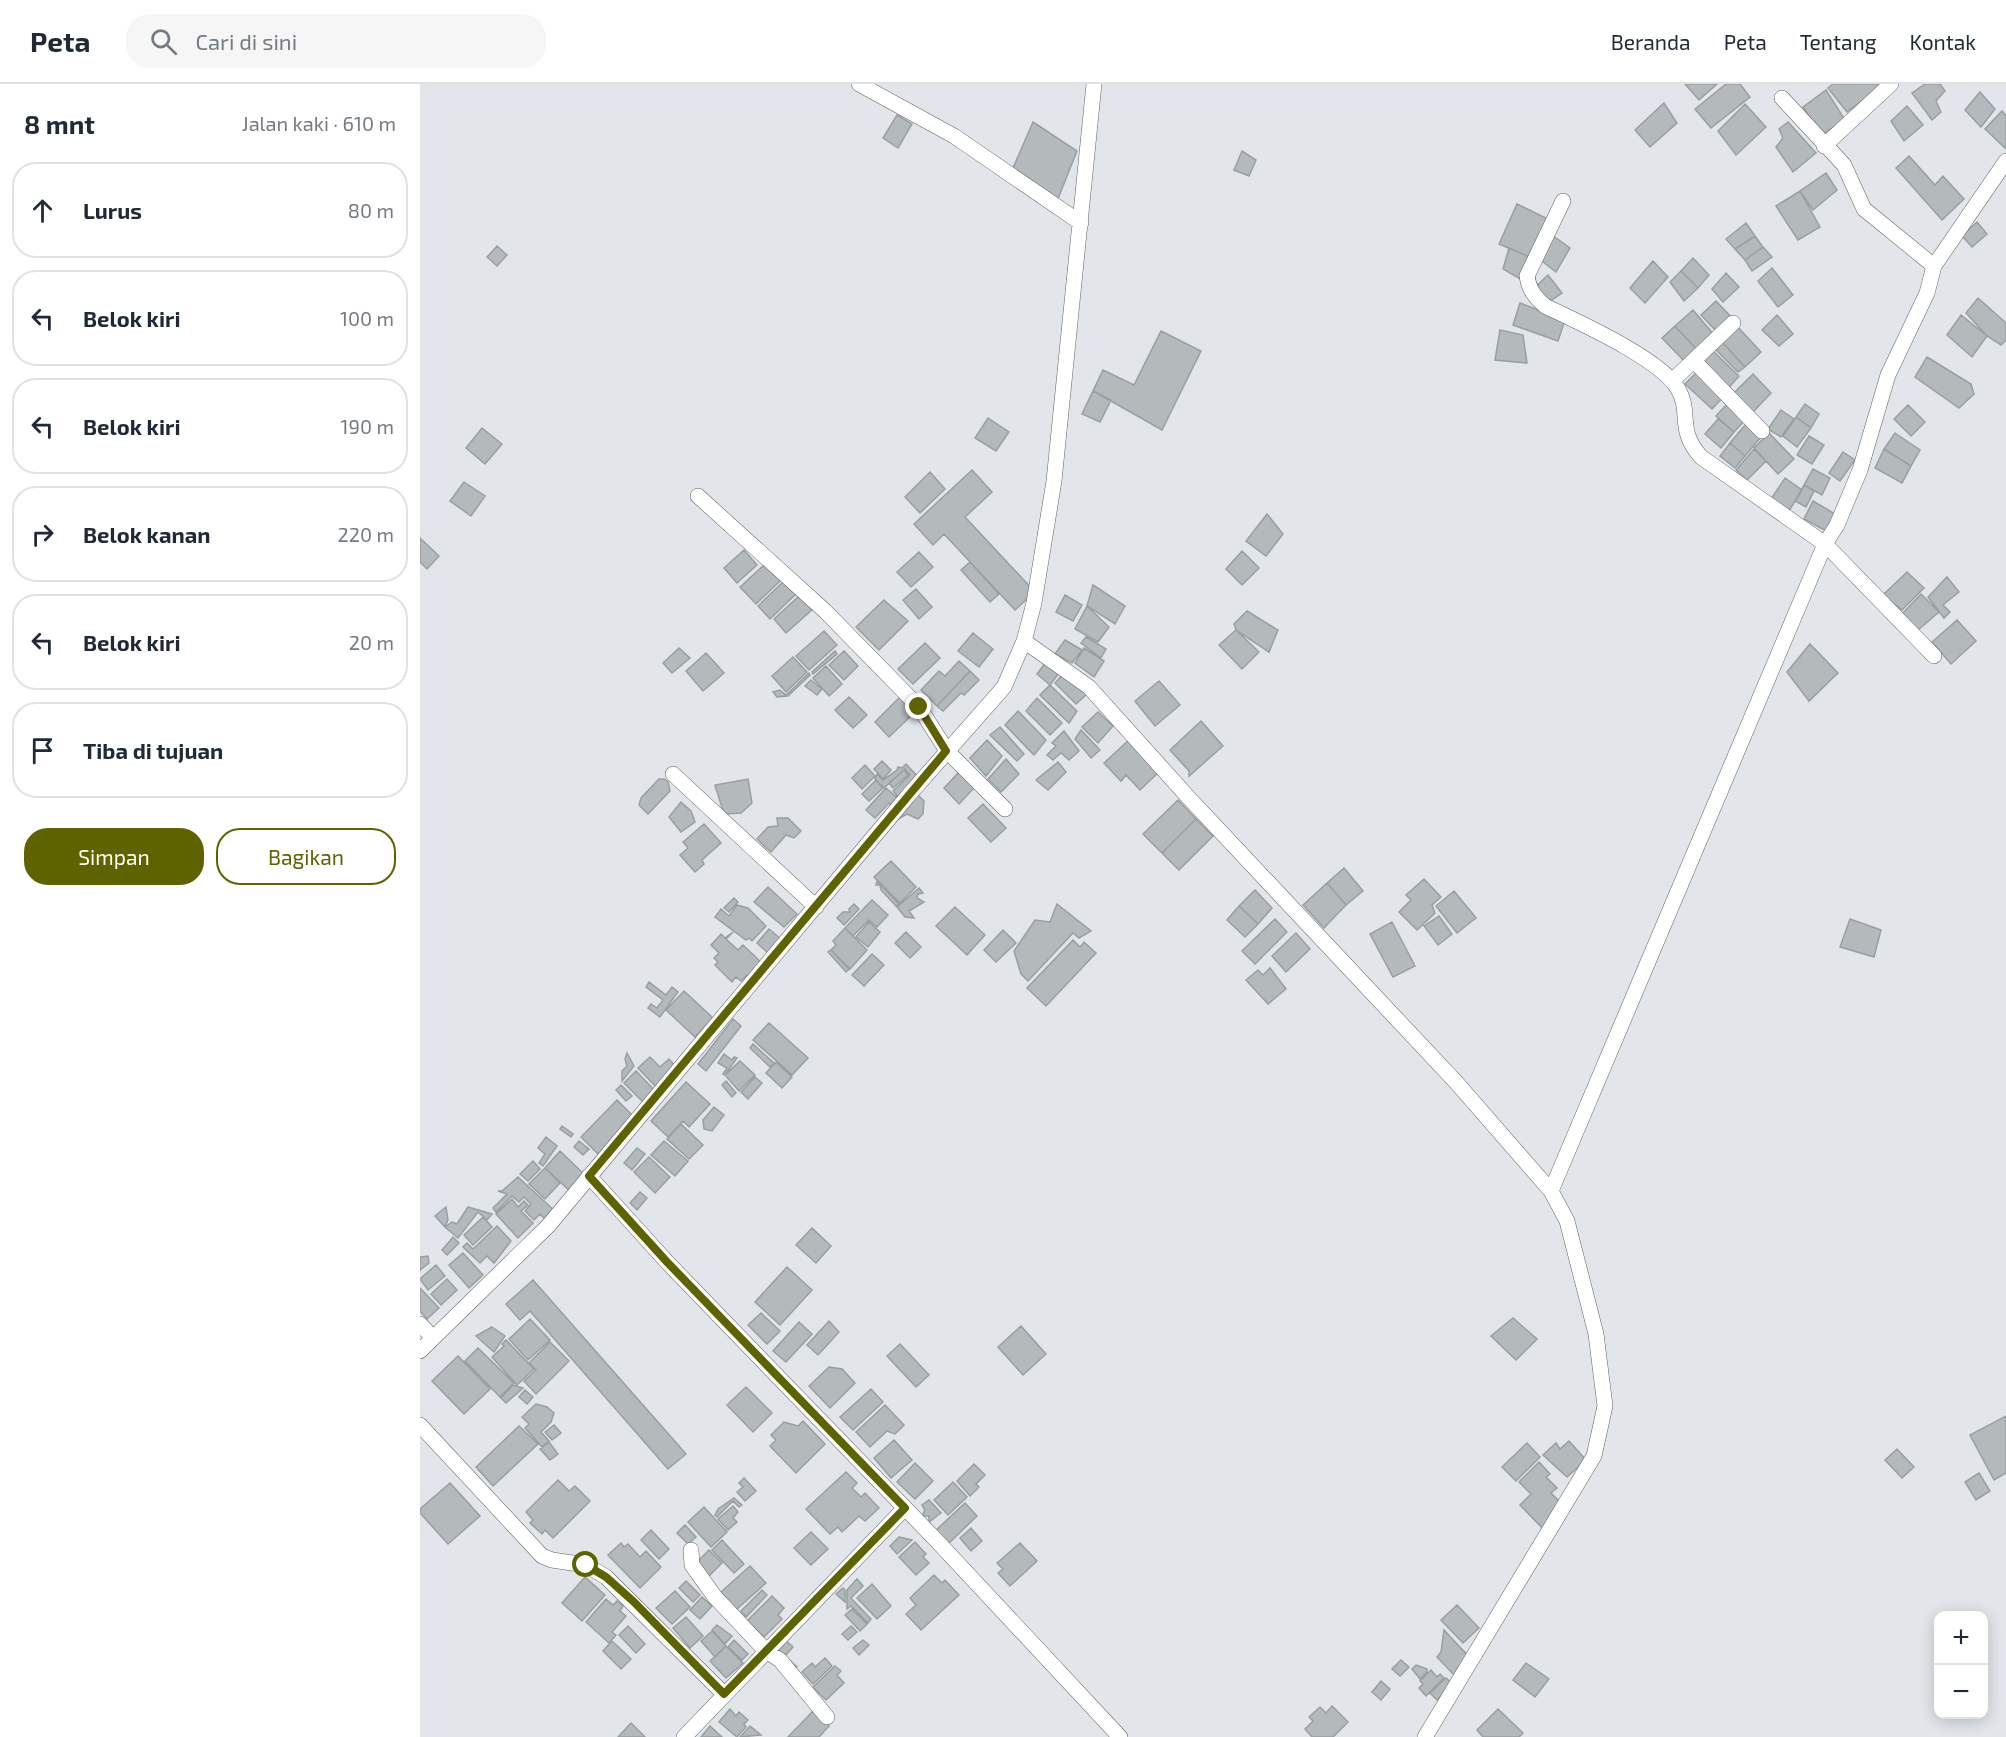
<!DOCTYPE html>
<html lang="id">
<meta charset="utf-8">
<style>
:root{--surface:#fff;--page:#f6f6f7;--text:#1f2937;--muted:#747a83;--line:#e0e1e3;--accent:#5e6300}
body{margin:0;font-family:"Exo 2",sans-serif;background:var(--page);color:var(--text)}
.controls{position:absolute;right:18px;bottom:18px;display:grid;overflow:hidden;border-radius:12px;box-shadow:0 3px 15px #0003}
.controls button{width:54px;height:54px;display:grid;place-items:center;padding:0;border:0;border-bottom:2px solid var(--line);background:var(--surface);color:var(--text);font:30px sans-serif}
.stop{position:absolute;width:18px;height:18px;margin:-14px;border:4px solid #5e6300;border-radius:50%;background:#fff}
.stop.end{background:#5e6300;border-color:#fff;box-shadow:0 2px 6px #0008}
.list{margin:0;padding:0;list-style:none}
h2{display:flex;justify-content:space-between;align-items:center;height:78px;margin:0;padding:0 24px;font-size:26px}
h2 small{font-size:20px;font-weight:400;color:var(--muted)}
.list li{display:grid;grid-template-columns:39px 1fr auto;gap:18px;align-items:center;box-sizing:border-box;height:96px;margin:0 12px 12px;padding:0 12px;border:2px solid var(--line);border-radius:24px}
.list b{display:block;font-size:22px;white-space:nowrap}
.list em{font-size:20px;font-style:normal;color:var(--muted)}
.actions{display:flex;gap:12px;padding:18px 24px}
.actions a{flex:1;padding:14px 0;border:2px solid var(--accent);border-radius:24px;text-align:center;font-size:21px;color:var(--accent)}
.actions .main{background:var(--accent);color:#fff}
.icon{flex:none;width:33px;height:33px;fill:none;stroke:currentColor;stroke-width:2;stroke-linecap:round;stroke-linejoin:round}
.map{position:relative;flex:none;width:1586px;height:1653px;overflow:hidden}
header{display:flex;align-items:center;gap:36px;box-sizing:border-box;height:84px;padding:0 30px;background:var(--surface);border-bottom:2px solid var(--line)}
header strong{font-size:28px}
nav{display:flex;gap:33px;margin-inline-start:auto;font-size:21px}
.search{width:420px;height:54px;background:var(--page);display:flex;align-items:center;gap:15px;box-sizing:border-box;padding:0 21px;border-radius:24px;color:var(--muted);font-size:22px}
main{display:flex}
aside{flex:1;background:var(--surface)}
.map>svg:first-child{display:block}
</style>
<header>
<strong>Peta</strong>
<div class="search"><svg class="icon" aria-label="search" viewBox="0 0 24 24"><circle cx="10" cy="10" r="6"/><path d="M15 15l6 6"/></svg>Cari di sini</div>
<nav><a>Beranda</a><a>Peta</a><a>Tentang</a><a>Kontak</a></nav>
</header>
<main>
<aside>
<h2>8 mnt<small>Jalan kaki · 610 m</small></h2>
<ul class="list">
<li><svg class="icon" aria-label="ahead" viewBox="0 0 24 24"><path d="M12 20V5M6 11l6-6 6 6"/></svg><div><b>Lurus</b></div><em>80 m</em></li>
<li><svg class="icon" aria-label="left" viewBox="0 0 24 24"><path d="M17 20v-9H6M10 6l-5 5 5 5"/></svg><div><b>Belok kiri</b></div><em>100 m</em></li>
<li><svg class="icon" aria-label="left" viewBox="0 0 24 24"><path d="M17 20v-9H6M10 6l-5 5 5 5"/></svg><div><b>Belok kiri</b></div><em>190 m</em></li>
<li><svg class="icon" aria-label="right" viewBox="0 0 24 24"><path d="M7 20v-9h11M14 6l5 5-5 5"/></svg><div><b>Belok kanan</b></div><em>220 m</em></li>
<li><svg class="icon" aria-label="left" viewBox="0 0 24 24"><path d="M17 20v-9H6M10 6l-5 5 5 5"/></svg><div><b>Belok kiri</b></div><em>20 m</em></li>
<li><svg class="icon" aria-label="arrive" viewBox="0 0 24 24"><path d="M6 21V4h12l-3 4 3 4H6"/></svg><div><b>Tiba di tujuan</b></div></li>
</ul>
<div class="actions"><a class="main">Simpan</a><a>Bagikan</a></div>
</aside>
<div class="map">
<svg width="1586" height="1653" viewBox="0 0 1586 1653">
<rect width="100%" height="100%" fill="#e2e6ea"/>
<!-- building -->
<path fill="#b4b9bb" stroke="#999ea0" stroke-width="1.5" d="M1265,0H1297L1279,16Z
M1306,0H1320L1330,13L1291,44L1275,25Z
M1413,0H1462L1463,1L1427,28L1408,4Z
M1505,0H1520L1525,7L1516,17L1521,28L1512,36L1492,9Z
M1406,6L1425,36L1401,51L1383,23Z
M1560,8L1575,25L1561,43L1545,26Z
M1244,19L1257,39L1230,63L1215,46Z
M1325,20L1346,43L1316,71L1298,47Z
M1487,22L1503,41L1484,57L1471,37Z
M1582,27L1586,32V65L1565,45Z
M477,31L492,40L478,64L463,54Z
M613,38L657,67L637,117L593,84Z
M1368,38L1396,69L1373,88L1356,63L1363,54L1359,45Z
M822,67L836,76L829,92L814,86Z
M1489,72L1515,101L1523,92L1544,115L1522,136L1476,84Z
M1406,89L1417,106L1393,126L1380,107Z
M1380,107L1400,143L1378,156L1356,122Z
M1097,120L1130,136L1110,173L1079,160Z
M1557,138L1567,150L1552,163L1542,152Z
M1326,139L1335,152L1315,165L1306,155Z
M1129,149L1150,164L1136,188L1118,174Z
M1335,152L1343,163L1325,176L1315,165Z
M77,162L87,171L77,182L67,173Z
M1343,163L1352,173L1332,187L1325,176Z
M1089,164L1110,173L1102,196L1083,185Z
M1273,174L1289,191L1278,204L1261,187Z
M1233,177L1248,193L1225,219L1210,204Z
M1352,184L1373,211L1358,223L1338,197Z
M1261,187L1278,204L1264,217L1250,198Z
M1306,189L1319,203L1303,218L1292,205Z
M1128,191L1142,209L1126,220L1113,205Z
M1558,214L1586,239V256L1581,261L1567,252L1546,229Z
M1296,217L1314,236L1298,249L1281,231Z
M1100,219L1145,236L1138,257L1093,241Z
M1273,226L1295,252L1278,267L1255,242Z
M1357,231L1373,250L1359,262L1342,246Z
M1541,231L1567,252L1552,273L1527,251Z
M1316,241L1341,268L1325,283L1302,258Z
M1255,242L1278,267L1266,279L1242,254Z
M1080,246L1103,251L1107,279L1075,276Z
M741,247L781,267L742,346L673,307L683,286L714,301Z
M1302,258L1325,283L1318,288L1296,266Z
M1293,267L1319,292L1306,307L1279,279Z
M1507,273L1551,300L1554,310L1539,324L1495,293Z
M1279,286L1305,311L1292,325L1265,300Z
M1333,290L1351,309L1333,328L1310,313Z
M673,307L691,316L680,338L662,330Z
M1307,320L1325,336L1314,348L1296,332Z
M1385,320L1399,330L1391,344L1376,333Z
M1488,321L1505,338L1491,352L1474,335Z
M1361,326L1374,335L1361,353L1348,345Z
M1376,333L1391,344L1377,363L1363,352Z
M568,334L589,348L576,367L555,354Z
M1298,335L1314,348L1301,364L1285,350Z
M1326,340L1341,353L1325,372L1310,359Z
M62,344L82,360L65,380L46,364Z
M1349,349L1374,375L1358,390L1334,364Z
M1475,349L1500,366L1491,382L1464,365Z
M1389,352L1404,361L1392,380L1377,371Z
M1310,359L1325,372L1315,384L1300,372Z
M1334,365L1346,377L1327,396L1316,386Z
M1464,365L1491,382L1482,399L1455,384Z
M1423,368L1435,376L1420,397L1409,389Z
M1393,385L1410,394L1402,411L1384,401Z
M552,386L572,408L545,433L615,508L595,526L524,450L513,461L494,440Z
M510,388L525,405L500,429L485,413Z
M1365,394L1382,406L1369,427L1351,415Z
M44,398L65,412L51,432L30,417Z
M1384,401L1394,407L1386,423L1375,417Z
M1393,417L1415,430L1406,447L1384,435Z
M847,430L863,450L846,472L826,457Z
M0,454L19,472L7,485L0,478Z
M324,466L337,481L317,499L304,484Z
M822,467L839,484L822,501L806,485Z
M499,468L513,483L491,503L477,488Z
M550,478L579,510L570,518L541,486Z
M345,480L361,496L336,520L320,503Z
M1487,488L1504,504L1482,526L1463,511Z
M1527,493L1539,508L1523,521L1530,528L1524,534L1508,513Z
M365,496L377,509L350,535L338,522Z
M673,501L705,522L695,540L667,522Z
M496,505L512,523L499,535L483,516Z
M1501,510L1519,528L1498,546L1482,530Z
M380,511L393,525L366,549L354,535Z
M645,511L662,521L653,537L636,528Z
M464,516L488,537L459,566L436,543Z
M667,522L689,543L678,558L655,545Z
M827,527L858,546L849,568L816,546L814,540Z
M1537,536L1556,557L1531,580L1512,558Z
M816,546L839,568L822,585L799,561Z
M404,547L417,561L389,586L376,572Z
M553,549L573,565L559,583L538,567Z
M666,553L686,565L681,574L661,559Z
M645,556L662,566L652,579L635,570Z
M505,559L520,574L493,600L478,585Z
M1390,560L1418,589L1389,617L1367,588Z
M259,564L270,574L252,589L243,579Z
M664,564L684,577L674,593L655,579Z
M415,567L417,570L393,590L392,588Z
M424,567L438,582L424,596L409,581Z
M286,569L304,589L283,607L266,587Z
M373,573L387,588L366,608L352,592Z
M629,574L642,585L630,601L617,590Z
M539,577L550,587L517,622L501,606L519,587L525,592Z
M406,582L422,600L409,612L393,594Z
M550,587L559,596L544,611L541,609L523,627L517,622Z
M389,589L390,591L368,612L357,613L353,608L360,606L366,611Z
M643,590L667,610L656,620L635,599Z
M391,596L402,605L397,611L385,602Z
M739,597L760,621L735,642L715,617Z
M630,601L657,627L649,639L620,611Z
M429,613L447,631L433,644L415,626Z
M480,613L495,628L469,653L455,638Z
M617,614L642,639L630,651L606,627Z
M598,627L626,656L614,671L585,641Z
M678,628L693,642L678,659L662,643Z
M781,637L803,662L769,692V687L750,666Z
M580,643L604,670L597,677L570,651Z
M661,646L680,666L671,674L655,655Z
M644,647L659,667L649,676L641,669L633,676L627,671L636,662L632,659Z
M710,655L740,687L720,706L706,691L701,697L684,679Z
M567,656L582,672L566,692L550,674Z
M586,675L599,690L581,708L568,695Z
M462,677L471,686L463,695L454,685Z
M638,678L646,688L628,706L616,696Z
M486,680L500,695L480,715L473,707L490,691L485,685L464,704L455,695L457,690L463,696L477,686L478,683L482,684Z
M445,681L455,692L442,705L432,694Z
M484,686L488,691L473,704L469,699Z
M541,686L554,704L539,720L524,704Z
M239,695H244L248,698L250,707L228,730L219,721L221,714Z
M328,695L332,719L321,729L304,730L295,701Z
M456,696L463,704L449,717L442,710Z
M466,704L482,718L475,726L469,719L455,734L446,726Z
M495,708L504,717L503,730L498,735L487,730L476,736Z
M758,716L776,735L742,769L723,750Z
M261,718L271,727L275,738L261,748L249,733Z
M563,720L586,744L571,758L548,734Z
M357,734H368L381,747L374,754L366,751L351,768L337,755L348,743L358,742Z
M776,735L793,752L759,786L742,769Z
M284,740L301,759L282,776L284,780L275,788L260,771L268,764L263,758Z
M471,777L496,803L480,819L454,793Z
M924,784L943,807L926,821L907,799Z
M1004,795L1021,813L1012,821L1015,829L997,846L979,828L991,816L986,811Z
M457,797L479,820L476,822L461,806L460,801H456Z
M907,799L926,821L904,844L883,821Z
M348,803L377,830L364,843L334,818Z
M499,804L503,809L498,810L497,814L504,818L489,827L494,834L485,833L477,823Z
M835,806L852,824L838,840L819,822Z
M1034,807L1056,834L1037,849L1016,822Z
M314,814L318,818L309,828L304,824Z
M452,816L468,831L457,843L449,836L433,852L425,844Z
M434,820L439,825L424,841L417,834L423,828H430L429,825Z
M637,820L671,847L659,854L653,849L608,897L601,890L594,867L615,836L630,838Z
M317,821L328,824L346,842L332,857L329,854L326,856L295,833L301,825L309,832Z
M819,822L838,840L825,853L807,836Z
M535,823L565,851L547,871L516,842Z
M1019,832L1032,850L1018,861L1004,842Z
M855,835L867,848L835,880L822,867Z
M1430,835L1461,846L1454,873L1420,863Z
M449,838L460,848L448,863L436,853Z
M972,838L995,882L973,893L950,850Z
M425,844L447,866L430,885L411,866L416,861L413,857Z
M349,845L361,855L349,870L337,859Z
M583,846L596,859L576,878L564,866Z
M313,848L306,855L318,866L323,861L343,880L330,894L327,891L321,897L316,893L312,898L295,881L298,878L294,874L299,869L291,861L301,850L305,854Z
M486,848L501,863L490,874L475,859Z
M876,849L890,865L866,888L852,872Z
M653,856L660,863L664,858L676,869L626,922L607,904Z
M411,866L429,885L426,888L408,868Z
M452,870L464,881L444,902L432,891Z
M850,884L866,905L848,920L826,896L838,886L843,891Z
M229,898L246,911L252,903L258,908L240,933L228,924L231,920L237,924L243,916L226,903Z
M264,907L293,934L275,953L246,926Z
M313,935L321,942L286,987L278,980Z
M349,939L388,974L372,991L333,956Z
M333,960L354,979L350,983L330,964Z
M207,969L214,982L202,997V987L207,982L205,975Z
M304,970L312,976L314,973L317,974L305,991L303,990L307,984L298,979Z
M230,973L240,983L249,975L256,983L236,1003L218,984Z
M320,977L335,991L319,1007L305,991Z
M356,978L372,993L362,1004L346,989Z
M216,987L237,1009L225,1020L204,999Z
M335,993L342,999L328,1015L321,1008Z
M306,997L316,1009L312,1013L302,1001Z
M266,998L290,1020L269,1043L263,1037L248,1053L231,1037Z
M201,1001L212,1012L206,1017L196,1006Z
M197,1016L214,1033L178,1070L161,1053Z
M294,1023L304,1031L292,1047L284,1045L283,1036Z
M261,1040L283,1061L269,1075L247,1055Z
M142,1042L153,1050L151,1053L140,1045Z
M126,1053L137,1062L123,1082L119,1079L125,1070L118,1064Z
M159,1057L169,1065L163,1071L154,1063Z
M244,1057L268,1077L255,1092L231,1071Z
M217,1064L225,1070L212,1086L204,1079Z
M140,1067L166,1092L151,1108L125,1084Z
M229,1073L250,1093L235,1109L214,1088Z
M113,1077L120,1085L108,1097L100,1090Z
M125,1084L140,1099L125,1115L109,1100Z
M98,1093L136,1128L127,1137L120,1130L114,1136L105,1127L111,1120L104,1113L99,1118L92,1112L76,1128L73,1124L87,1110L78,1107H82Z
M220,1108L227,1114L217,1126L210,1119Z
M92,1115L98,1123L104,1117L108,1121L101,1127L113,1139L98,1154L76,1130Z
M26,1123L28,1136L25,1143L15,1132Z
M48,1123L72,1130L67,1136L58,1128L38,1154L25,1143L32,1138L37,1140Z
M63,1133L72,1143L53,1161L44,1151Z
M77,1142L91,1157L74,1179L67,1172L60,1179L43,1163L47,1159L53,1165Z
M392,1144L411,1162L396,1179L376,1161Z
M33,1153L39,1159L27,1171L22,1166Z
M43,1169L63,1191L49,1204L29,1181Z
M8,1172L9,1179L0,1186V1173Z
M16,1181L25,1192L8,1206L0,1195Z
M367,1183L392,1206L360,1241L335,1218Z
M27,1195L37,1206L21,1221L11,1210Z
M113,1196L266,1370L248,1385L110,1227L100,1236L86,1220Z
M0,1204L19,1224L7,1235L0,1227Z
M341,1229L360,1247L347,1260L328,1241Z
M1093,1234L1117,1255L1096,1276L1071,1252Z
M110,1235L130,1256L108,1276L89,1255Z
M409,1237L419,1248L398,1271L387,1261Z
M379,1238L392,1250L366,1278L353,1267Z
M601,1242L626,1270L603,1291L578,1263Z
M72,1243L85,1252L74,1268L56,1252Z
M86,1256L114,1285L97,1301L72,1273L84,1262L82,1260Z
M130,1258L149,1277L116,1310L104,1297L116,1286L109,1279Z
M480,1260L509,1291L496,1303L467,1272Z
M58,1264L94,1299L80,1313L45,1277Z
M38,1272L70,1305L44,1330L12,1297Z
M409,1283L422,1285L435,1299L410,1324L389,1302Z
M93,1301L103,1304L86,1319L81,1314Z
M326,1303L352,1329L333,1348L307,1321Z
M451,1305L463,1318L433,1346L420,1333Z
M105,1306L113,1313L107,1320L99,1313Z
M116,1320L127,1323L134,1329L131,1338L121,1348L129,1357L122,1363L105,1344L109,1340L102,1333Z
M465,1321L484,1341L475,1350L467,1347L450,1363L436,1348Z
M1586,1332V1389L1574,1396L1550,1351Z
M383,1337L405,1360L376,1389L350,1362L356,1356L351,1351L364,1338L378,1342Z
M134,1341L141,1349L132,1356L125,1348Z
M99,1342L118,1360L73,1402L56,1383Z
M474,1356L492,1376L471,1394L454,1374Z
M1149,1357L1166,1376L1147,1393L1123,1371L1136,1359L1140,1365Z
M129,1358L138,1370L130,1376L120,1365Z
M1107,1359L1120,1373L1096,1397L1082,1383Z
M1477,1365L1494,1383L1482,1394L1465,1376Z
M1119,1378L1130,1390L1126,1393L1137,1404L1131,1409L1148,1426L1125,1447L1100,1421L1111,1410L1099,1398Z
M495,1379L513,1397L495,1415L477,1398Z
M554,1380L565,1391L556,1400L559,1403L550,1412L537,1397Z
M426,1388L437,1399L432,1404L441,1413L445,1409L459,1424L445,1437L439,1432L422,1448L418,1443L410,1450L386,1425Z
M1559,1389L1570,1407L1556,1416L1545,1398Z
M324,1394L336,1407L325,1417L317,1408L323,1403L319,1399Z
M138,1396L149,1407L155,1402L170,1417L133,1454L125,1446L122,1450L110,1439L113,1436L106,1428Z
M533,1398L547,1413L528,1431L514,1416Z
M30,1399L60,1432L28,1460L0,1429V1425Z
M314,1414L322,1421L319,1423L313,1417L297,1433L295,1431L298,1425Z
M509,1416L521,1429L509,1438V1432H502L505,1426L502,1421Z
M545,1419L557,1432L526,1462L513,1449Z
M313,1422L318,1428L313,1434L317,1438L308,1446L298,1435Z
M284,1423L307,1448L291,1463L268,1438Z
M265,1441L276,1453L268,1460L257,1449Z
M551,1444L562,1457L551,1467L540,1454Z
M231,1446L249,1465L239,1475L221,1456Z
M391,1448L408,1465L391,1481L374,1464Z
M479,1453L492,1456L477,1470L470,1462Z
M302,1456L324,1480L314,1489L292,1466Z
M495,1458L506,1470L503,1473L509,1479L496,1491L479,1473Z
M201,1459L204,1463L208,1460L220,1473L226,1467L241,1483L220,1504L188,1471Z
M600,1459L617,1477L590,1502L578,1489L583,1485L577,1479Z
M289,1466L302,1479L288,1493L275,1480Z
M330,1482L346,1499L316,1526L301,1508Z
M514,1491L522,1499L525,1496L539,1511L501,1546L486,1530L496,1521L490,1514Z
M165,1493L185,1511L162,1537L142,1519Z
M437,1495L443,1502L431,1514L451,1535L448,1539L431,1522L427,1525V1506Z
M266,1497L280,1511L273,1518L259,1504Z
M452,1500L471,1522L457,1535L437,1514Z
M423,1504L425,1506V1518L416,1510Z
M342,1506L347,1511L326,1533L321,1527Z
M255,1507L270,1523L252,1540L236,1524Z
M352,1512L364,1524L358,1531L362,1535L344,1553L327,1537Z
M282,1513L292,1522L280,1535L270,1526Z
M186,1515L193,1521L197,1517L203,1522L200,1527L206,1532L192,1548L196,1551L189,1559L166,1538Z
M1037,1521L1059,1544L1043,1559L1021,1536Z
M432,1525L447,1540L440,1547L425,1531Z
M266,1533L283,1552L270,1564L253,1544Z
M297,1541L312,1552L305,1560L292,1546Z
M208,1542L225,1560L216,1569L199,1551Z
M431,1542L437,1548L428,1556L422,1550Z
M1024,1546L1052,1576L1035,1592L1017,1573L1021,1568Z
M292,1547L306,1562L295,1573L281,1557Z
M363,1554L373,1563L365,1572L377,1583L374,1586L352,1566Z
M314,1556L328,1570L322,1576L308,1563Z
M443,1556L449,1561L439,1571L433,1564Z
M192,1557L211,1575L201,1585L183,1567Z
M306,1562L323,1579L306,1594L290,1577Z
M405,1574L412,1582L393,1600L382,1588L392,1579L395,1583Z
M981,1576L989,1583L980,1592L972,1585Z
M1106,1579L1129,1595L1115,1613L1093,1596Z
M996,1581L1007,1585V1588L1000,1595L992,1585Z
M415,1582L421,1587L417,1591L424,1599L406,1616L393,1603Z
M1011,1586L1017,1593L1020,1590L1024,1594L1006,1612L999,1604L1003,1600L1000,1597Z
M1026,1594L1033,1600L1017,1616L1010,1609Z
M961,1597L970,1605L961,1616L952,1608Z
M912,1622L928,1638L913,1653H892L885,1645L893,1637L889,1633L900,1623L906,1629Z
M310,1625L316,1632L319,1628L328,1636L324,1640L326,1643L317,1653L299,1638Z
M1078,1625L1103,1649L1099,1653H1063L1057,1646Z
M393,1627L409,1642L399,1653H368Z
M211,1639L225,1653H198Z
M290,1642L302,1653H281Z
M330,1642L341,1651L320,1653Z"/>
<g fill="none" stroke-linecap="round" stroke-linejoin="round">
<defs>
<path id="minor" d="M439,0L534,52L661,139
M1362,14L1424,81L1444,125L1514,182
M1404,62L1471,0
M1143,117L1107,192C1109,206 1115,213 1125,222C1158,238 1241,275 1258,305C1272,329 1256,345 1281,373L1405,460L1514,572
M1274,277L1342,347
M1252,297L1313,239
M278,412L405,527L451,574L499,623L527,667L585,725
M604,557L669,603L768,713L1035,997L1131,1107L1147,1137L1176,1250L1185,1322L1174,1372L1005,1653
M253,690L396,823
M169,1092L247,1178L517,1457L700,1653
M1131,1107L1405,460L1417,441L1440,386L1468,291L1507,209L1514,182L1586,77
M0,1240L13,1254
M0,1267L128,1142L487,713L584,603L604,557L614,519L634,397L674,0
M0,1341L122,1472L132,1476L166,1481L186,1493L304,1610
M271,1466L272,1481L295,1513L346,1567L360,1576L407,1633
M264,1653L485,1424"/>
</defs>
<!-- minor casing -->
<use href="#minor" stroke="#5f6265" stroke-width="16"/>
<!-- minor -->
<use href="#minor" stroke="#fff" stroke-width="15"/>
</g>
<g fill="none" stroke-linecap="round" stroke-linejoin="round">
<!-- route -->
<path stroke="#5e6300" stroke-width="8" d="M166,1481L186,1493L214,1518L304,1610L485,1424L247,1178L169,1092L526,667L499,623"/>
</g>
</svg>
<div class="controls">
<button>+</button>
<button>−</button>
</div>
<div class="stop" style="left:166px;top:1481px"></div>
<div class="stop end" style="left:499px;top:623px"></div>
</div>
</main>
